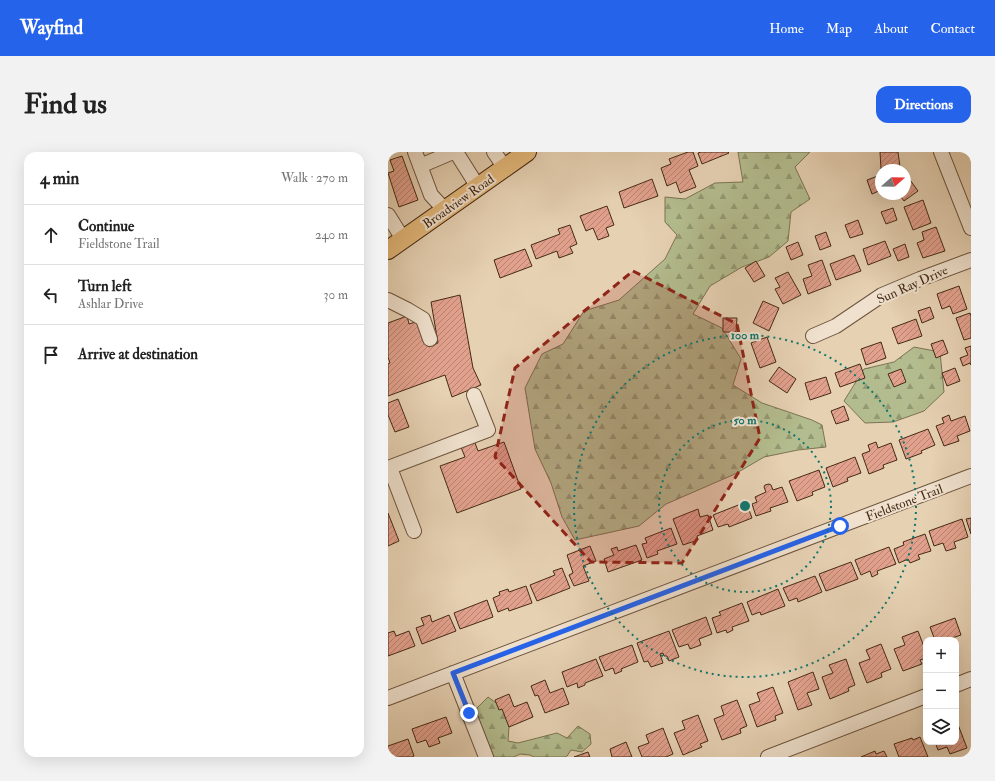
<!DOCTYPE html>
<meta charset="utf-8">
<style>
:root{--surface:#fff;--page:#f2f2f2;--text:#222;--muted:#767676;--line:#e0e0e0;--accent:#2563eb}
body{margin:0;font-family:"IM FELL Double Pica",serif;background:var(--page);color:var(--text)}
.controls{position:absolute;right:12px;bottom:12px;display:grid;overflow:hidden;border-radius:8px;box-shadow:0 4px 16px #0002}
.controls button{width:36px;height:36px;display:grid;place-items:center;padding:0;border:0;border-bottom:1px solid var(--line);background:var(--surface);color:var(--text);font:20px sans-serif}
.compass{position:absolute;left:487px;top:12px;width:36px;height:36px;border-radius:50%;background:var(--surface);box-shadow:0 4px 16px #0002;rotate:70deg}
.stop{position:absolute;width:12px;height:12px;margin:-9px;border:3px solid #2563eb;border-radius:50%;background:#fff}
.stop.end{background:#2563eb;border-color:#fff;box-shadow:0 1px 4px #0008}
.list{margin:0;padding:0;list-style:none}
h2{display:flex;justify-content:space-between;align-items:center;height:52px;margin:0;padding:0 16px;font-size:17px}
h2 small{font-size:13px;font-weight:400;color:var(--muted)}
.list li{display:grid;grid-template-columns:26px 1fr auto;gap:12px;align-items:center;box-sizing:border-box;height:60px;padding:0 16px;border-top:1px solid var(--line)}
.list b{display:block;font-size:15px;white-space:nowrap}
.list p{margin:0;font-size:13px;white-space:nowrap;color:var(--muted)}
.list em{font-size:13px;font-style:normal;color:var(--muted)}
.icon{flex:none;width:22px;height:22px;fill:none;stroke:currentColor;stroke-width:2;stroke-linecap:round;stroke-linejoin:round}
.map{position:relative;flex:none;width:583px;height:605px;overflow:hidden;border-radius:12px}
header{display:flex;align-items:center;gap:24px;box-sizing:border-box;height:56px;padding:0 20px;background:var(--accent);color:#fff}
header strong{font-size:19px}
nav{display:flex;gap:22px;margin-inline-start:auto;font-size:14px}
.intro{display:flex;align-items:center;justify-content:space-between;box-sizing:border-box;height:96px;padding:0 24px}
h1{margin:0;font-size:28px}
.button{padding:10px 18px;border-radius:12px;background:var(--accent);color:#fff;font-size:14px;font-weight:700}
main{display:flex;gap:24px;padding:0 24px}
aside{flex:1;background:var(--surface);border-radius:12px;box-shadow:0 4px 16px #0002}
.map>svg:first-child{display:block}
</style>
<header>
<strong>Wayfind</strong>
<nav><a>Home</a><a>Map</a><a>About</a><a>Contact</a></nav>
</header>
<div class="intro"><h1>Find us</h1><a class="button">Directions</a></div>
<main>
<aside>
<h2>4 min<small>Walk · 270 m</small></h2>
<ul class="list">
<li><svg class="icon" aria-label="ahead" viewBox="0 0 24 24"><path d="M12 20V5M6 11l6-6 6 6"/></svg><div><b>Continue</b><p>Fieldstone Trail</p></div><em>240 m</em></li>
<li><svg class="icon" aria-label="left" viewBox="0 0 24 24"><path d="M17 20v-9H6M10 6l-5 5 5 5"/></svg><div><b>Turn left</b><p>Ashlar Drive</p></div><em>30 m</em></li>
<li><svg class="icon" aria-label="arrive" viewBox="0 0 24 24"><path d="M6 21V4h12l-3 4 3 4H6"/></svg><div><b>Arrive at destination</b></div></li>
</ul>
</aside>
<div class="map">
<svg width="583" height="605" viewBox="0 0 583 605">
<defs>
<pattern id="forest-firs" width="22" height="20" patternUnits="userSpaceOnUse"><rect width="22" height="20" fill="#b3bc8e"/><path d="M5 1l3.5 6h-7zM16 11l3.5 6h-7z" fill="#939973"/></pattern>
<pattern id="building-hatch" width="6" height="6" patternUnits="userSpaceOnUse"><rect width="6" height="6" fill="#e2a18d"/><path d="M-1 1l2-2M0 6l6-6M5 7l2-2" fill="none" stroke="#b98372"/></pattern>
</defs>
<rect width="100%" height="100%" fill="#e6d1b3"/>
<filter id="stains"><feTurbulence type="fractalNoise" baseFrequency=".005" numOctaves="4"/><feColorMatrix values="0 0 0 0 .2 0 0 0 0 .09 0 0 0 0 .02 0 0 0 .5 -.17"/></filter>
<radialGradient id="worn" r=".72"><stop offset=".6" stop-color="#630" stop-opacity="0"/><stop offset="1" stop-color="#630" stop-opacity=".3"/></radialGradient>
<!-- forest -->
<path fill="url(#forest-firs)" stroke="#7c7352" d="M350,0H422L407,15L422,47L403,60L400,89L381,105L354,115L322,134L305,162L334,176L353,207L345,233L374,251L424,268L434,273L438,295L410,298L376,305L347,322L278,352L251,374L187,388L174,365L163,331L147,297L137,236L154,202L175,192L196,159L231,148L277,107L289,83L277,70V45L297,47L327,31L355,30Z
M526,195L552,200L556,240L536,259L505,270L477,271L456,249L476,217L506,210Z
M100,545L115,556L121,574L120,589L130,591L169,581L179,586L190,574L202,582L203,592L194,600L183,598L179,604L177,605H146L142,603L132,602L126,605H105L99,588L87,573L89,556Z"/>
<!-- building -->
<path fill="url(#building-hatch)" stroke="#452a16" d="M300,0H305L310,14L301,18L308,35L292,41L288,30L279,34L273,16L283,12L281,7Z
M313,0H340L341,1L314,12L310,1Z
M492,0H510L512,15L493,17Z
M14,4L30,48L11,55L0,21L6,19L2,8Z
M517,21L530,39L516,49L511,42H517Z
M490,24L493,31V38L484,42L479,28Z
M264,27L270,44L236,56L231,40Z
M535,48L543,71L525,78L516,55Z
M219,54L226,73L218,76L221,84L210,88L205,76L198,79L192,64Z
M505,56L509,68L498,72L493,60Z
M470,68L475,82L462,86L457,73Z
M182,73L189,92L182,95L185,101L171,106L169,99L148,107L143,93L172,82L170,77Z
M548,75L557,99L535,106L529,91L536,88L534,80Z
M438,80L443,94L432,98L427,84Z
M497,89L503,104L480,113L475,97Z
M410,90L415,103L403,108L398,95Z
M517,92L521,105L510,109L505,97Z
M137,97L144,114L112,126L106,108Z
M466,103L473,119L448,128L442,112Z
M434,108L443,133L420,142L415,127L424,124L420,113Z
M368,109L377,124L366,130L357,116Z
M400,120L413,143L395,152L387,137L392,135L387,126Z
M571,134L579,157L565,162L562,154L554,157L549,142Z
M72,143L85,216L93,233L64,245L57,223L0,244V212L2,211L0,205V171L19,164L21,172L31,169L41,195L50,191L43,150Z
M375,149L391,156L381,179L365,171Z
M542,155L546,166L534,171L530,159Z
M582,161L583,164V186L576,188L568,166Z
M335,166H349L348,180H335Z
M528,167L534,184L510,192L504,176Z
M379,185L388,210L372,216L363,191Z
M555,188L560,201L548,206L543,192Z
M493,190L498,206L478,213L473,197Z
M583,194V213L582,211L575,214L572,206L580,203L577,196Z
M472,212L477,226L452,235L447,221Z
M391,215L408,227L399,241L381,229Z
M567,216L572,229L559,234L554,221Z
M513,217L518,230L506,235L500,222Z
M438,225L443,241L422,248L417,231Z
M10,247L21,275L7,280L0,263V251Z
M456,254L461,268L448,272L443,259Z
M561,263L563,269L577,264L582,279L569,284L571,289L556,294L548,274L556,271L554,266Z
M540,277L547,293L533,299L534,301L518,307L511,288Z
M84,283L90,299L116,290L133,337L69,361L52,314L77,305L70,288Z
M488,290L490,296L503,291L509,308L495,313L496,316L481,322L474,302L482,299L480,293Z
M467,305L473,321L459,326L460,329L445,335L438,316Z
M431,318L437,335L424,340L425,343L409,349L401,329Z
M381,332L383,333L385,338L394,335L400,350L382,356L383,359L368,364L364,352L369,350L367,345L378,340L376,335L377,333Z
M358,350L364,366L341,375L340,372L330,375L325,363Z
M310,357L312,365L320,363L325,378L309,384L310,388L295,393L285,367Z
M0,361L11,389L0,394Z
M583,366V382L578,367Z
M574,367L580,385L566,390L568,396L558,399L555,391L546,394L541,379Z
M283,376L289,392L269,399L270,402L259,406L254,392L259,391L257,386Z
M537,382L543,399L530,403L532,407L522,411L520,407L511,411L506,397L516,393L515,390Z
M248,393L254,408L220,420L216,407L226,403L223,397L229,395L230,399Z
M202,394L208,409L195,414L201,429L186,434L181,423L185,421L179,403Z
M501,395L508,412L489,419L490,422L484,425L482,419L473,423L467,408Z
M463,410L470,427L438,439L431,422Z
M174,416L182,436L149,449L142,433L167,423L165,419Z
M427,424L434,440L410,450L409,446L401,449L395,436Z
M138,434L144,451L121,459L120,456L110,460L105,446L112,443L111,440L120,437L121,440Z
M390,437L397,454L373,463L372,460L364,463L359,450Z
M99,448L105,465L72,477L66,461Z
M354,451L361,469L344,475L345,478L339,481L338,478L329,481L324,466L333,463L331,460Z
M42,463L44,470L61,463L68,479L34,492L28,476L36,473L33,466Z
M318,465L324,482L311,487L313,493L302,497L300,492L291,495L284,478Z
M567,466L573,483L561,487L562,488H547L542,475Z
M6,479L8,484L21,479L27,494L0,504V481Z
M281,479L291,505L281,509L279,504H276L275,501L272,502L275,511L263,515L260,509L256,510L249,491Z
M530,479L538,500V506L532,508L534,512L515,519L506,497L517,493L514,485Z
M493,492L503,517L493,521L494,525L479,531L471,511L482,507L478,498Z
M244,493L250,510L233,517L234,519L227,522L225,516L217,519L211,505Z
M208,507L215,524L197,531V533L190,536L189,531L179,535L174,520Z
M458,507L467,533L460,536L461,539L442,547L434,525L445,521L441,513Z
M425,520L431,537L419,541L424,553L410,558L400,530Z
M157,528L162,541L175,536L181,552L157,561L150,543L147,544L143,534Z
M385,535L395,561L387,564L388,568L369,575L361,553L372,549L369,541Z
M121,542L126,555L139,550L145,565L121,575L114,557L111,558L107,548Z
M349,548L359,574L352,577L353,581L334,588L326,567L336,563L333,554Z
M310,563L320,589L312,592L314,595L295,603L286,581L297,577L294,569Z
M58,565L64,581L50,586L52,591L41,595L38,588L29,591L24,577Z
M569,570L579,596L562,602L559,595L550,598L547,590H568V571Z
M275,576L285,602L278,605H254L250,595L261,591L258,583Z
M532,585L540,605H511L506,592L524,586L525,588Z
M20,587L26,604L24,605H0V594Z
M238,590L244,605H224L222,597Z
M487,599L488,602L496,599L499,605H473Z
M200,600L202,605H186Z"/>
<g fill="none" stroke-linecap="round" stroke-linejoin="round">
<defs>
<path id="minor" d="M27,0L43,43L57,58
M68,0L90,35
M106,0L117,16
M553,0L583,76
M32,14L65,0
M0,63L15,87
M0,148L20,158L35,167L42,187
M425,184L448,174L494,143L532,127L583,108
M0,316L100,278L86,243
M2,316L26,379
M65,521L98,605
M568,533L583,527
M0,546L583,324
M380,605L538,544"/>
<path id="major" d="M0,98L139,0"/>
</defs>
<!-- minor casing -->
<use href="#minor" stroke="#6d543d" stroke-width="16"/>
<!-- major casing -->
<use href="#major" stroke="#452a16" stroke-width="20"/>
<!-- minor -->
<use href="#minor" stroke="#efe1ce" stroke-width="14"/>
<!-- major -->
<use href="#major" stroke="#e3b87a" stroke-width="18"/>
</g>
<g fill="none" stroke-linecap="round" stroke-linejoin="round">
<!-- route -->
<path stroke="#2563eb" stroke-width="5" d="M81,561L65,521L452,374"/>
</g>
<!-- marked area -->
<path fill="#8f2418" fill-opacity="0.2" stroke="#8f2418" stroke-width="3" stroke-dasharray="8 5" stroke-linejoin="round" d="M245,119L349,172L372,286L294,411L203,410L107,305L127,216Z"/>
<!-- distance rings -->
<g fill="none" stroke="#0f766e" stroke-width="2" stroke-dasharray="2 4">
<circle cx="357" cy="354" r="86"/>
<circle cx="357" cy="354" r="171"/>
</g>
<g text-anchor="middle" stroke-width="4" stroke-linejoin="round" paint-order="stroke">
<!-- street labels -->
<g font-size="13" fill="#452a16" stroke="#efe1ce">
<text transform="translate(70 49) rotate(-35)" y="5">Broadview Road</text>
<text transform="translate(524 132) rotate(-24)" y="5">Sun Ray Drive</text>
<text transform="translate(516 350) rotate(-21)" y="5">Fieldstone Trail</text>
</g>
</g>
<circle cx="357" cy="354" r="6" fill="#0f766e" stroke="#efe1ce" stroke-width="2"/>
<g font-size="12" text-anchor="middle" font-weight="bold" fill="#0f766e" stroke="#efe1ce" stroke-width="4" stroke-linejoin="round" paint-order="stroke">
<text x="357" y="187">100 m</text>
<text x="357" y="272">50 m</text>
</g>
<rect width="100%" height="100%" filter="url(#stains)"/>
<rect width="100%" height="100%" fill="url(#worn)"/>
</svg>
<div class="controls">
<button>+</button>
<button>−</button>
<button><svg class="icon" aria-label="layers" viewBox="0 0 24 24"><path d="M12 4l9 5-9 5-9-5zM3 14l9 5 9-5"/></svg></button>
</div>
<svg class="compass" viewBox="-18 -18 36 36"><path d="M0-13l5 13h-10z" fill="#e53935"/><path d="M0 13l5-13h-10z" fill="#767676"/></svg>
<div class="stop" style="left:452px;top:374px"></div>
<div class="stop end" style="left:81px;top:561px"></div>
</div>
</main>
